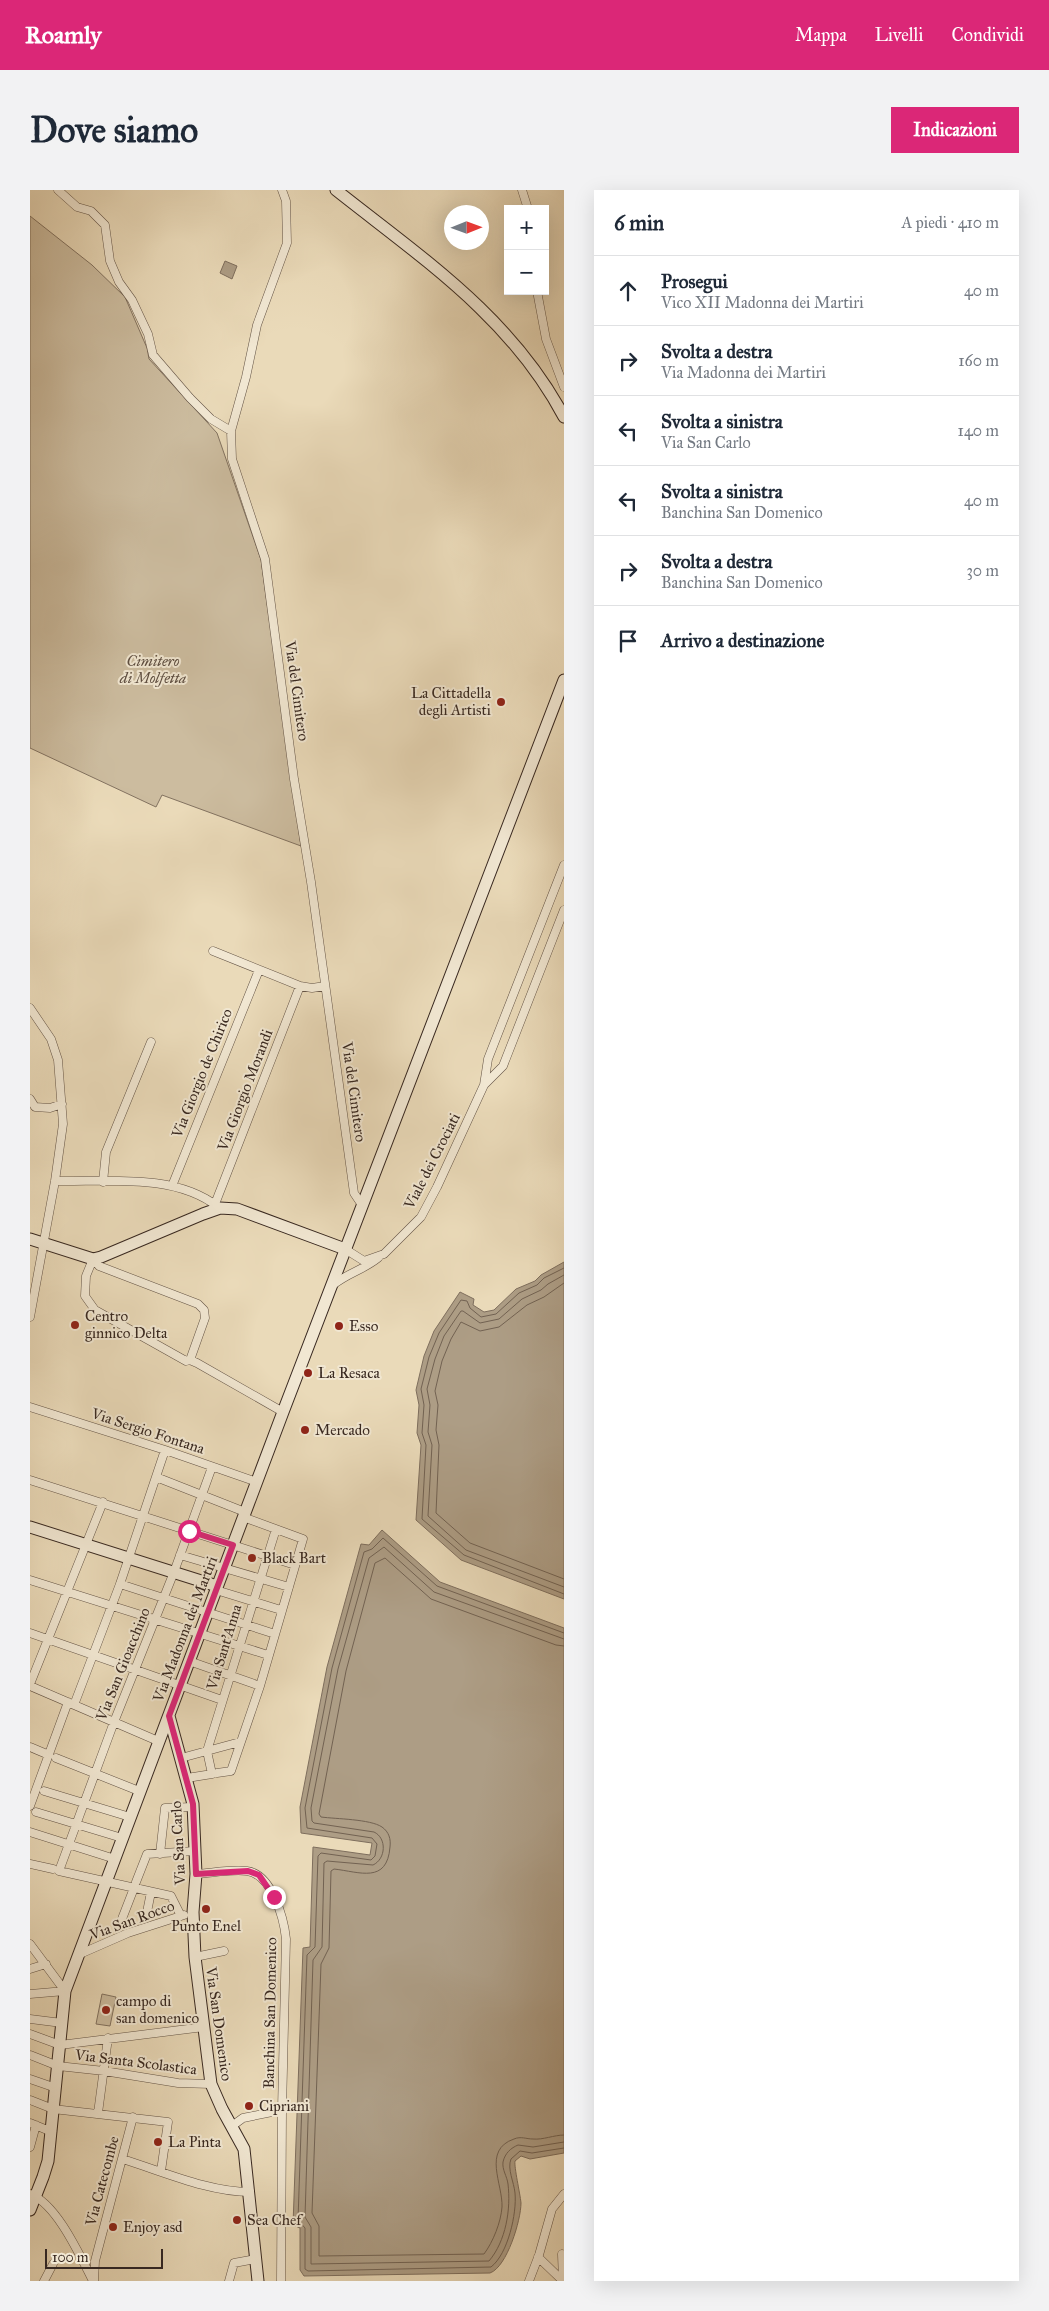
<!DOCTYPE html>
<html lang="it">
<meta charset="utf-8">
<style>
:root{--surface:#fff;--page:#f2f2f3;--text:#1f2937;--muted:#747a83;--line:#e0e1e3;--accent:#db2777}
body{margin:0;font-family:"IM FELL Great Primer",serif;background:var(--page);color:var(--text)}
.controls{position:absolute;right:15px;top:15px;display:grid;overflow:hidden;border-radius:0px;box-shadow:0 5px 20px #0002}
.controls button{width:45px;height:45px;display:grid;place-items:center;padding:0;border:0;border-bottom:1px solid var(--line);background:var(--surface);color:var(--text);font:25px sans-serif}
.compass{position:absolute;left:414px;top:15px;width:45px;height:45px;border-radius:50%;background:var(--surface);box-shadow:0 5px 20px #0002;rotate:89deg}
.scale{position:absolute;left:15px;bottom:12px;width:118px;box-sizing:border-box;padding-left:5px;border:2px solid #382820;border-top:0;font-size:14px;line-height:18px;white-space:nowrap;color:#382820;-webkit-text-stroke:4px #f1e7d2;paint-order:stroke}
.stop{position:absolute;width:15px;height:15px;margin:-11px;border:4px solid #db2777;border-radius:50%;background:#fff}
.stop.end{background:#db2777;border-color:#fff;box-shadow:0 1px 5px #0008}
.list{margin:0;padding:0;list-style:none}
h2{display:flex;justify-content:space-between;align-items:center;height:65px;margin:0;padding:0 20px;font-size:21px}
h2 small{font-size:16px;font-weight:400;color:var(--muted)}
.list li{display:grid;grid-template-columns:32px 1fr auto;gap:15px;align-items:center;box-sizing:border-box;height:70px;padding:0 20px;border-top:1px solid var(--line)}
.list b{display:block;font-size:19px;white-space:nowrap}
.list p{margin:0;font-size:16px;white-space:nowrap;color:var(--muted)}
.list em{font-size:16px;font-style:normal;color:var(--muted)}
.icon{flex:none;width:28px;height:28px;fill:none;stroke:currentColor;stroke-width:2;stroke-linecap:round;stroke-linejoin:round}
.map{position:relative;flex:none;width:534px;height:2091px;overflow:hidden;border-radius:0px}
header{display:flex;align-items:center;gap:30px;box-sizing:border-box;height:70px;padding:0 25px;background:var(--accent);color:#fff}
header strong{font-size:24px}
nav{display:flex;gap:28px;margin-inline-start:auto;font-size:18px}
.intro{display:flex;align-items:center;justify-content:space-between;box-sizing:border-box;height:120px;padding:0 30px}
h1{margin:0;font-size:35px}
.button{padding:12px 22px;border-radius:0px;background:var(--accent);color:#fff;font-size:18px;font-weight:700}
main{display:flex;gap:30px;padding:0 30px}
aside{flex:1;background:var(--surface);border-radius:0px;box-shadow:0 5px 20px #0002}
.map>svg:first-child{display:block}
</style>
<header>
<strong>Roamly</strong>
<nav><a>Mappa</a><a>Livelli</a><a>Condividi</a></nav>
</header>
<div class="intro"><h1>Dove siamo</h1><a class="button">Indicazioni</a></div>
<main>
<div class="map">
<svg width="534" height="2091" viewBox="0 0 534 2091">
<rect width="100%" height="100%" fill="#eadab9"/>
<filter id="stains"><feTurbulence type="fractalNoise" baseFrequency=".004" numOctaves="4"/><feColorMatrix values="0 0 0 0 .2 0 0 0 0 .09 0 0 0 0 .02 0 0 0 .5 -.17"/></filter>
<radialGradient id="worn" r=".72"><stop offset=".6" stop-color="#630" stop-opacity="0"/><stop offset="1" stop-color="#630" stop-opacity=".3"/></radialGradient>
<!-- green -->
<path fill="#ccbc9f" stroke="#827260" d="M0,26L62,75L95,107L117,158L119,169L187,243L231,370L271,656L132,605L126,617L0,558Z
M72,1804L86,1807L80,1836L66,1834Z"/>
<!-- water -->
<path fill="#ad9d85" stroke="#7e6e5d" d="M195,71L207,76L202,89L190,83Z
M534,1072V1409L431,1370L386,1330L391,1255L387,1243L389,1215L386,1200L394,1166L404,1141L430,1102L444,1109L443,1115L454,1122L464,1120L486,1099L505,1091L511,1085Z
M352,1340L410,1392L534,1438V1963L500,1969L491,1966L485,1971C484,1977 490,2003 491,2013C491,2030 477,2077 460,2083L274,2086L270,2080V2038L263,2035L273,1758L280,1757L283,1657L340,1665L342,1653L271,1643L270,1617L297,1477L331,1354L339,1355Z"/>
<g fill="none" stroke-linecap="round" stroke-linejoin="round">
<!-- shore -->
<path stroke="#726252" stroke-width="1" d="M534,1078L514,1088L507,1095L489,1103L466,1124L451,1127L440,1118L437,1111L431,1110L409,1143L399,1167L391,1199L394,1215L392,1243L396,1255L392,1329L434,1365L534,1404
M534,1085L518,1094L511,1100L492,1109L469,1129L450,1133L433,1121H431L414,1146L405,1169L397,1199L400,1215L398,1242L402,1255L398,1326L436,1360L534,1397
M534,1093L514,1107L497,1115L469,1137L450,1141L431,1132L421,1149L412,1171L405,1201L408,1215L406,1240L409,1255L406,1323L440,1353L534,1389
M534,1443L407,1396L353,1348L342,1359L334,1362L302,1478L275,1618L277,1638L342,1648L347,1654L345,1666L341,1670L291,1663L288,1666L285,1757L277,1765L268,2030L275,2038V2079L278,2081L461,2077C478,2064 487,2023 485,2003C484,1992 477,1979 481,1969L490,1961L502,1963L534,1958
M534,1449L404,1402L354,1357L339,1368L308,1479L281,1618L282,1631L284,1633L344,1642C357,1648 356,1669 343,1675L297,1671L294,1673L292,1757L283,1770L275,2027L281,2037V2074L459,2071C476,2051 481,2019 478,1994C477,1986 472,1980 473,1972C475,1963 481,1958 488,1955L503,1957L534,1952
M534,1456L526,1455L401,1409L355,1368L345,1373L316,1481L289,1624L291,1627C306,1629 340,1629 352,1637C359,1642 361,1649 360,1657C357,1694 330,1682 304,1679L301,1681L299,1758L291,1774L282,2023L289,2036V2066L454,2064C463,2052 471,2032 472,2017C473,1994 452,1960 484,1949C491,1946 496,1949 503,1949C513,1950 524,1945 534,1945"/>
<defs>
<path id="street" d="M28,0L47,17L61,21L75,35L80,71L89,92L102,110L118,144L123,165L160,208L181,229L201,241
M252,0L256,11L257,53L227,135L216,187L201,241L202,269L235,369L264,589L281,692L324,1003L332,1015
M492,0L498,19
M507,101L516,149L534,197
M183,761L270,796L282,798L295,796
M0,818L21,849L28,870L33,934L25,991L0,1127
M454,895L473,876L534,720
M0,909L5,917L20,918L32,914
M25,991C78,992 145,983 188,1017
M73,992L76,962L121,852
M142,996L229,780
M185,1014L270,796
M315,1059L334,1071L354,1064L391,1027L407,997L454,895L458,869L534,675
M63,1069L56,1086L55,1106L65,1120L156,1171L160,1170L167,1173L253,1222
M63,1069L69,1076L168,1114L174,1120L175,1128L160,1170
M303,1095C318,1083 333,1080 348,1068
M0,1217L135,1260L227,1292
M126,1287L215,1322
M0,1290L265,1375
M150,1365L259,1397
M0,1390L238,1465
M90,1394L245,1444
M186,1400L251,1420
M0,1443L192,1510
M159,1471L230,1496
M0,1494L73,1312
M0,1496L128,1551
M44,1515L90,1394L135,1260
M0,1557L19,1565
M26,1568L109,1601
M151,1568L210,1552
M187,1583L201,1581L230,1496L273,1349L213,1327
M157,1588L182,1584L177,1561L246,1339
M14,1601L100,1627
M0,1616L38,1512
M6,1622L92,1648
M0,1642L85,1669
M130,1664L135,1618L163,1617
M0,1674L23,1679
M166,1684C182,1683 201,1679 217,1681C242,1684 254,1729 256,1749L252,1920L251,2091
M106,1692L117,1664L165,1661
M151,1726L141,1706L29,1681L84,1532L144,1382L182,1277
M116,1727L121,1702
M90,1734L104,1698
M0,1754L35,1801
M50,1764L98,1743L154,1725
M165,1767L194,1761
M0,1779L16,1774
M0,1804L35,1801
M0,1829L32,1833
M0,1844L30,1855L174,1837
M0,1865L28,1876L74,1881L148,1893L181,1894
M0,1889L26,1898
M0,1910L23,1919L138,1932L131,1981
M68,1923L78,1848
M0,1933L22,1942
M202,1936L213,1928L252,1920
M0,1957L6,1935
M92,1969C132,1981 178,2002 220,2002
M0,2004C27,2014 50,2066 63,2091
M532,2064L533,2091
M508,2067L533,2091
M14,2091L23,2074
M64,2091L65,2071L103,1927
M199,2091L204,2073L226,2069
M499,2091L509,2065L522,2019L534,2004"/>
<path id="secondary" d="M306,0C393,69 481,127 534,227
M0,1049L63,1069L71,1067L173,1024L190,1018L207,1019L315,1059
M0,1337L187,1396
M139,1526L163,1614L166,1684L163,1722L165,1767L181,1894L192,1919L214,1959L228,2091
M0,2020L13,1987L18,1971L35,1801L253,1222L534,490"/>
</defs>
<!-- street casing -->
<use href="#street" stroke="#645446" stroke-width="9"/>
<!-- secondary casing -->
<use href="#secondary" stroke="#382820" stroke-width="13"/>
<!-- street -->
<use href="#street" stroke="#f1e7d2" stroke-width="8"/>
<!-- secondary -->
<use href="#secondary" stroke="#f1e7d2" stroke-width="11"/>
</g>
<g fill="none" stroke-linecap="round" stroke-linejoin="round">
<!-- route -->
<path stroke="#db2777" stroke-width="6" d="M159,1341L203,1355L139,1526L163,1614L166,1684L218,1681L229,1685L244,1707"/>
</g>
<!-- markers -->
<g fill="#8f2418" stroke="#f1e7d2" stroke-width="2">
<circle cx="471" cy="512" r="5"/>
<circle cx="45" cy="1135" r="5"/>
<circle cx="309" cy="1136" r="5"/>
<circle cx="278" cy="1183" r="5"/>
<circle cx="275" cy="1240" r="5"/>
<circle cx="222" cy="1368" r="5"/>
<circle cx="176" cy="1719" r="5"/>
<circle cx="76" cy="1820" r="5"/>
<circle cx="219" cy="1916" r="5"/>
<circle cx="128" cy="1952" r="5"/>
<circle cx="207" cy="2030" r="5"/>
<circle cx="83" cy="2037" r="5"/>
</g>
<g text-anchor="middle" stroke-width="4" stroke-linejoin="round" paint-order="stroke">
<!-- park labels -->
<g font-size="15" font-style="italic" fill="#5d4d40" stroke="#f1e7d2">
<text x="123" y="476">Cimitero<tspan x="123" dy="17">di Molfetta</tspan></text>
</g>
<!-- street labels -->
<g font-size="15" fill="#382820" stroke="#f1e7d2">
<text transform="translate(267 501) rotate(82)" y="5">Via del Cimitero</text>
<text transform="translate(172 883) rotate(-68)" y="5">Via Giorgio de Chirico</text>
<text transform="translate(215 900) rotate(-69)" y="5">Via Giorgio Morandi</text>
<text transform="translate(324 902) rotate(82)" y="5">Via del Cimitero</text>
<text transform="translate(402 971) rotate(-63)" y="5">Viale dei Crociati</text>
<text transform="translate(118 1241) rotate(18)" y="5">Via Sergio Fontana</text>
<text transform="translate(155 1439) rotate(-69)" y="5">Via Madonna dei Martiri</text>
<text transform="translate(194 1457) rotate(-73)" y="5">Via Sant'Anna</text>
<text transform="translate(93 1474) rotate(-68)" y="5">Via San Gioacchino</text>
<text transform="translate(148 1653) rotate(-93)" y="5">Via San Carlo</text>
<text transform="translate(102 1730) rotate(-20)" y="5">Via San Rocco</text>
<text transform="translate(240 1823) rotate(-89)" y="5">Banchina San Domenico</text>
<text transform="translate(189 1834) rotate(82)" y="5">Via San Domenico</text>
<text transform="translate(106 1872) rotate(7)" y="5">Via Santa Scolastica</text>
<text transform="translate(72 1991) rotate(-75)" y="5">Via Catecombe</text>
</g>
<!-- poi labels -->
<g font-size="15" fill="#382820" stroke="#f1e7d2" text-anchor="start">
<text x="461" y="508" text-anchor="end">La Cittadella<tspan x="461" dy="17">degli Artisti</tspan></text>
<text x="55" y="1131">Centro<tspan x="55" dy="17">ginnico Delta</tspan></text>
<text x="319" y="1141">Esso</text>
<text x="288" y="1188">La Resaca</text>
<text x="285" y="1245">Mercado</text>
<text x="232" y="1373">Black Bart</text>
<text x="176" y="1741" text-anchor="middle">Punto Enel</text>
<text x="86" y="1816">campo di<tspan x="86" dy="17">san domenico</tspan></text>
<text x="229" y="1921">Cipriani</text>
<text x="138" y="1957">La Pinta</text>
<text x="217" y="2035">Sea Chef</text>
<text x="93" y="2042">Enjoy asd</text>
</g>
</g>
<rect width="100%" height="100%" filter="url(#stains)"/>
<rect width="100%" height="100%" fill="url(#worn)"/>
</svg>
<div class="controls">
<button>+</button>
<button>−</button>
</div>
<svg class="compass" viewBox="-18 -18 36 36"><path d="M0-13l5 13h-10z" fill="#e53935"/><path d="M0 13l5-13h-10z" fill="#747a83"/></svg>
<div class="scale">100 m</div>
<div class="stop" style="left:159px;top:1341px"></div>
<div class="stop end" style="left:244px;top:1707px"></div>
</div>
<aside>
<h2>6 min<small>A piedi · 410 m</small></h2>
<ul class="list">
<li><svg class="icon" aria-label="ahead" viewBox="0 0 24 24"><path d="M12 20V5M6 11l6-6 6 6"/></svg><div><b>Prosegui</b><p>Vico XII Madonna dei Martiri</p></div><em>40 m</em></li>
<li><svg class="icon" aria-label="right" viewBox="0 0 24 24"><path d="M7 20v-9h11M14 6l5 5-5 5"/></svg><div><b>Svolta a destra</b><p>Via Madonna dei Martiri</p></div><em>160 m</em></li>
<li><svg class="icon" aria-label="left" viewBox="0 0 24 24"><path d="M17 20v-9H6M10 6l-5 5 5 5"/></svg><div><b>Svolta a sinistra</b><p>Via San Carlo</p></div><em>140 m</em></li>
<li><svg class="icon" aria-label="left" viewBox="0 0 24 24"><path d="M17 20v-9H6M10 6l-5 5 5 5"/></svg><div><b>Svolta a sinistra</b><p>Banchina San Domenico</p></div><em>40 m</em></li>
<li><svg class="icon" aria-label="right" viewBox="0 0 24 24"><path d="M7 20v-9h11M14 6l5 5-5 5"/></svg><div><b>Svolta a destra</b><p>Banchina San Domenico</p></div><em>30 m</em></li>
<li><svg class="icon" aria-label="arrive" viewBox="0 0 24 24"><path d="M6 21V4h12l-3 4 3 4H6"/></svg><div><b>Arrivo a destinazione</b></div></li>
</ul>
</aside>
</main>
